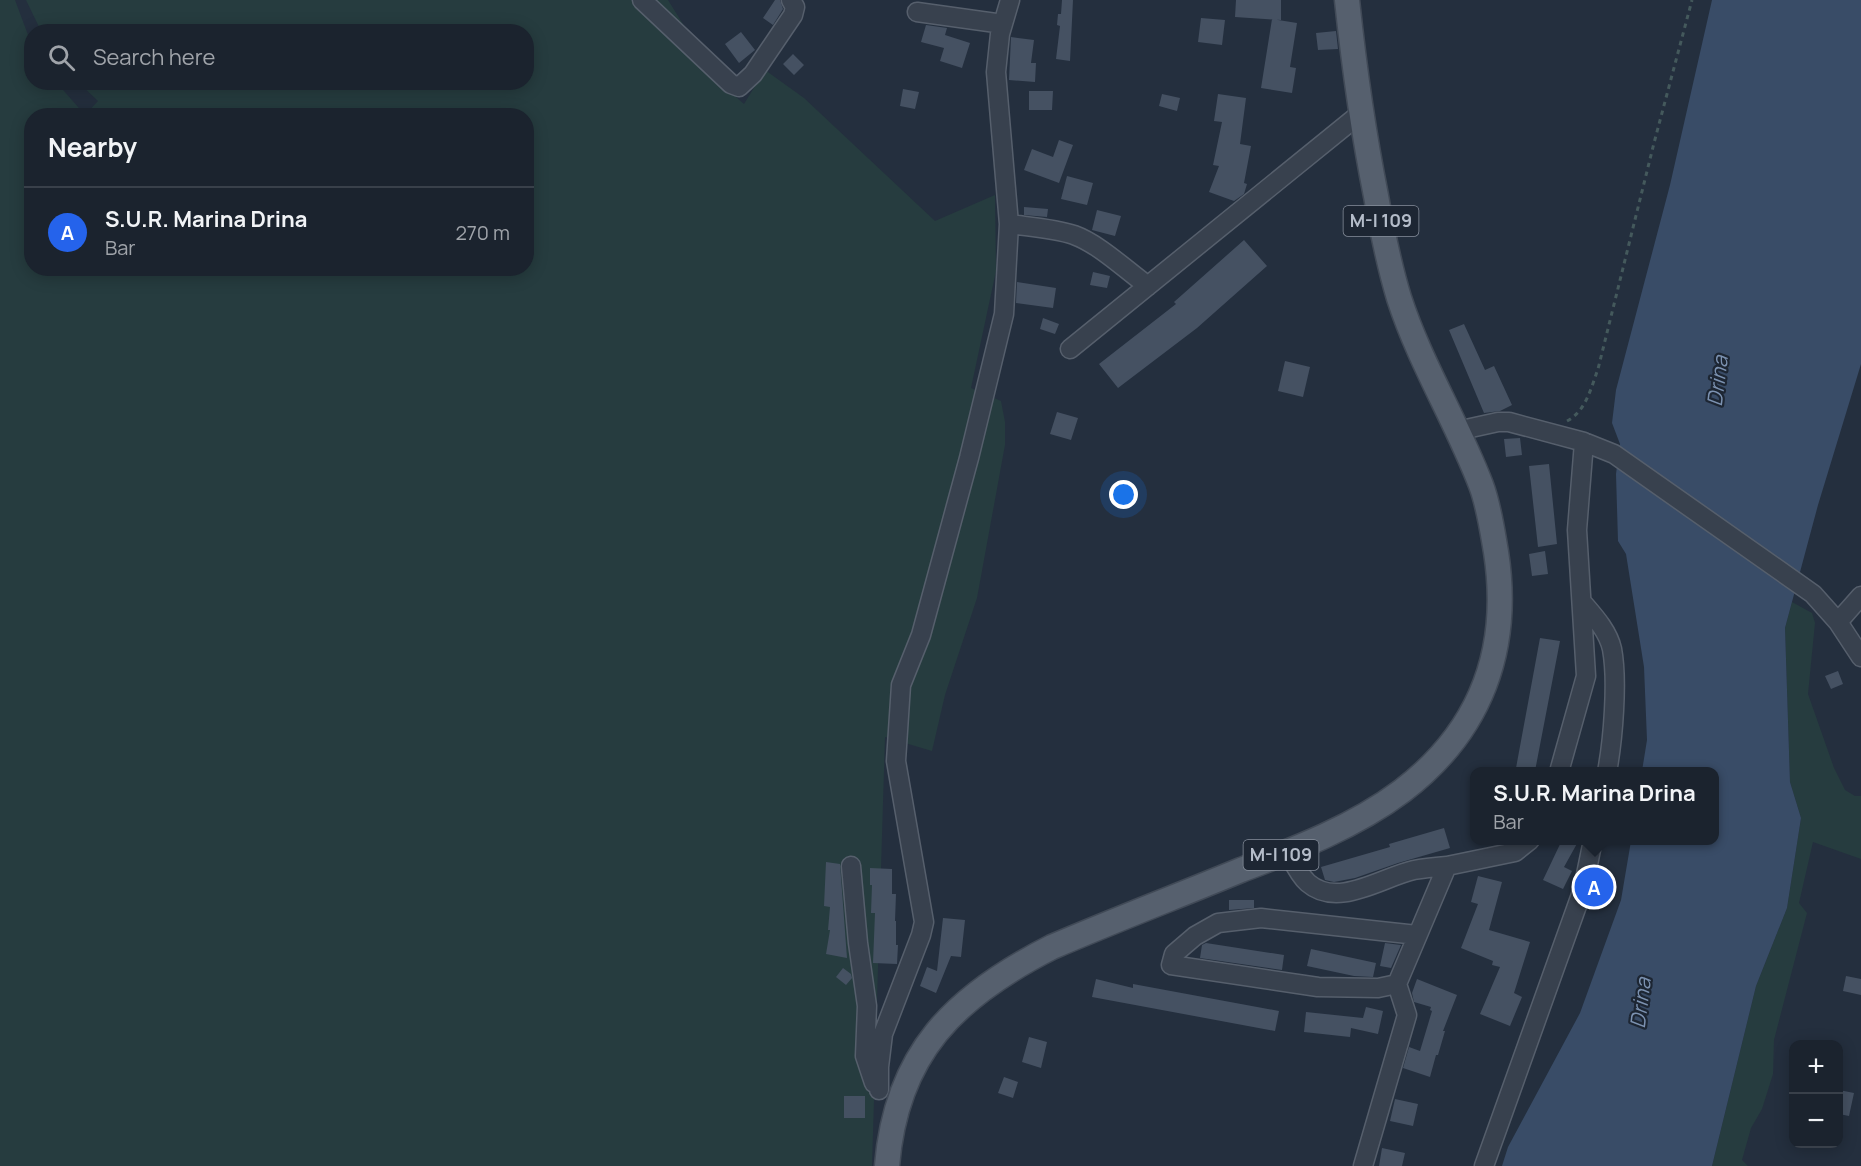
<!DOCTYPE html>
<meta charset="utf-8">
<style>
:root{--surface:#1b232e;--page:#242b36;--text:#f1f3f6;--muted:#a0a4aa;--line:#39404a;--accent:#2563eb}
body{margin:0;font-family:Manrope,sans-serif;background:var(--page);color:var(--text)}
.controls{position:absolute;right:18px;bottom:18px;display:grid;overflow:hidden;border-radius:12px;box-shadow:0 3px 15px #0003}
.controls button{width:54px;height:54px;display:grid;place-items:center;padding:0;border:0;border-bottom:2px solid var(--line);background:var(--surface);color:var(--text);font:30px sans-serif}
.you{position:absolute;left:1124px;top:495px;width:21px;height:21px;margin:-15px;border:4px solid #fff;border-radius:50%;background:#1a73e8;box-shadow:0 0 0 9px #1a73e833}
.badge{display:grid;place-items:center;width:39px;height:39px;border-radius:50%;background:var(--accent);color:#fff;font-size:20px;font-weight:700}
.pin{position:absolute;translate:-50% -50%;border:3px solid #fff;box-shadow:0 2px 6px #0006}
.popup{position:absolute;left:1470px;top:767px;width:249px;height:78px;box-sizing:border-box;display:grid;place-content:center;border-radius:12px;background:var(--surface);filter:drop-shadow(0 2px 4px #0005);font-size:20px;white-space:nowrap;color:var(--muted)}
.popup b{font-size:22px;color:var(--text)}
.popup::after{content:'';position:absolute;left:50%;top:100%;margin-left:-12px;border:12px solid transparent;border-top-color:var(--surface)}
.list{margin:0;padding:0;list-style:none}
h2{display:flex;justify-content:space-between;align-items:center;height:78px;margin:0;padding:0 24px;font-size:26px}
h2 small{font-size:20px;font-weight:400;color:var(--muted)}
.list li{display:grid;grid-template-columns:39px 1fr auto;gap:18px;align-items:center;box-sizing:border-box;height:90px;padding:0 24px;border-top:2px solid var(--line)}
.list b{display:block;font-size:22px;white-space:nowrap}
.list p{margin:0;font-size:20px;white-space:nowrap;color:var(--muted)}
.list em{font-size:20px;font-style:normal;color:var(--muted)}
.icon{flex:none;width:33px;height:33px;fill:none;stroke:currentColor;stroke-width:2;stroke-linecap:round;stroke-linejoin:round}
.map{position:relative;flex:none;width:1861px;height:1166px;overflow:hidden}
.search{position:absolute;background:var(--surface);box-shadow:0 3px 15px #0003;left:24px;top:24px;width:510px;height:66px;display:flex;align-items:center;gap:15px;box-sizing:border-box;padding:0 21px;border-radius:24px;color:var(--muted);font-size:22px}
.panel{position:absolute;background:var(--surface);box-shadow:0 3px 15px #0003;left:24px;top:108px;width:510px;height:168px;border-radius:24px}
.map>svg:first-child{display:block}
</style>
<div class="map">
<svg width="1861" height="1166" viewBox="0 0 1861 1166">
<rect width="100%" height="100%" fill="#242f3e"/>
<!-- green -->
<path fill="#263c3f" fill-rule="evenodd" d="M0,0H15L31,43L32,82L57,83L85,115L98,101L79,83L526,82V32L41,31L26,0H668L719,82L744,104L765,70L804,98L935,221L995,195L996,271L971,388L1001,401L1005,422V445L977,598L945,695L932,751L885,737L872,1166H0ZM32,116H526V268H32Z
M1792,602L1812,613L1815,623L1808,694L1834,768L1845,790L1855,796H1861V859L1813,842L1799,903L1807,913L1774,1040L1773,1074L1762,1109L1751,1128L1742,1160L1748,1166H1712L1756,986L1787,908L1801,818L1790,782L1785,628Z"/>
<!-- water -->
<path fill="#394c67" d="M1712,0H1861V364L1818,505L1785,628L1790,782L1801,818L1787,908L1756,986L1712,1166H1502L1508,1147L1580,1013L1621,900L1631,841L1714,840V772L1642,771L1647,740L1644,667L1626,554L1618,541L1616,474L1620,444L1612,423L1616,390L1670,185Z"/>
<!-- building -->
<path fill="#455162" d="M775,0H780L783,9L773,25L763,18Z
M1062,0H1073L1070,61L1056,59L1060,26L1057,25L1058,14H1061Z
M1236,0H1281V20L1235,17Z
M1201,18L1225,20L1222,45L1198,42Z
M1272,19L1297,23L1290,67L1296,68L1292,93L1261,88Z
M926,25L947,28L945,35L970,43L962,68L940,61L944,48L921,42Z
M1336,31L1338,49L1318,50L1316,33Z
M741,32L755,50L739,63L725,44Z
M1011,37L1034,40L1031,63H1036L1035,82L1009,80Z
M793,54L804,65L794,75L783,64Z
M903,89L919,92L915,109L900,106Z
M1029,91H1053L1052,110H1029Z
M1162,94L1180,98L1177,111L1159,106Z
M1218,94L1246,98L1240,144L1251,146L1244,183L1247,184L1244,194L1234,201L1209,192L1219,166L1213,165L1222,122L1214,121Z
M1059,140L1073,145L1059,183L1024,170L1032,149L1053,157Z
M1067,176L1093,183L1087,205L1061,199Z
M1024,207L1048,209L1047,217L1024,215Z
M1097,210L1121,216L1115,236L1092,230Z
M1244,240L1267,266L1197,328L1118,388L1099,364L1176,304L1174,302Z
M1093,272L1110,276L1107,288L1090,285Z
M1017,282L1056,288L1053,308L1016,303Z
M1043,318L1059,324L1055,334L1040,329Z
M1464,324L1485,370L1494,366L1512,405L1500,411L1484,413L1449,330Z
M1285,361L1310,367L1303,397L1278,391Z
M1057,412L1078,418L1071,440L1050,434Z
M1520,438L1522,455L1506,457L1504,439Z
M1549,464L1557,544L1538,547L1529,466Z
M1545,551L1548,574L1532,576L1529,554Z
M1540,638L1560,641L1535,771L1516,768Z
M1838,671L1843,684L1831,689L1825,676Z
M1444,828L1450,848L1398,863L1355,878L1334,882L1325,880L1321,867L1390,847L1389,844Z
M1562,840H1579L1564,867L1572,871L1563,889L1543,880Z
M826,862L840,864L847,958L826,954L830,930H828L830,907L824,906Z
M870,868L892,869V894H896L895,921H896V945H898L897,964L873,963L875,913H871L872,885H870Z
M1478,876L1502,882L1489,930L1530,942L1514,993L1522,997L1510,1026L1480,1014L1500,967L1492,965L1493,961L1461,948L1478,904L1471,902Z
M1596,882L1613,889L1608,900L1593,894Z
M1229,900H1254V908L1229,910Z
M943,918L965,920L961,957L951,956L936,993L920,986L927,967L937,971Z
M1206,943L1284,955L1282,970L1200,958L1202,945Z
M1385,943L1401,945L1391,968L1380,966Z
M1311,949L1376,963L1373,977L1354,976L1307,966Z
M843,968L851,974L852,978L846,985L836,977Z
M1846,976L1861,979V995L1843,991Z
M1096,979L1133,988V984L1279,1011L1275,1031L1092,997Z
M1417,979L1457,995L1443,1031H1445L1438,1055H1436L1430,1077L1403,1068L1409,1047L1420,1051L1432,1011L1430,1010L1431,1007L1414,1002L1412,993Z
M1366,1007L1383,1011L1378,1034L1351,1028L1350,1037L1304,1032L1306,1012L1363,1018Z
M1029,1037L1047,1042L1041,1068L1022,1062Z
M1004,1077L1018,1082L1013,1098L998,1093Z
M1839,1090L1854,1093L1849,1116L1839,1114Z
M844,1096H865V1118H844Z
M1395,1099L1418,1104L1413,1126L1390,1121Z
M1382,1148L1405,1153L1402,1166H1379Z"/>
<g fill="none" stroke-linecap="round" stroke-linejoin="round">
<defs>
<path id="minor" d="M642,0L731,84L739,87L753,74L793,15L795,7L791,0
M917,12L1003,24
M1009,224C1030,227 1053,228 1074,235C1099,244 1126,270 1148,286
M1070,349L1361,113
M1457,431L1498,422H1509L1584,442L1614,454L1813,594L1838,622L1861,657
M1582,602C1594,616 1608,631 1612,649C1618,681 1613,740 1607,772
M1838,622L1861,596
M1559,772L1586,676L1577,530L1584,442
M1288,852C1293,862 1299,875 1308,883C1338,909 1382,877 1414,870C1425,868 1436,867 1447,866
M851,866L858,943L867,1006L865,1056L874,1083
M1417,935L1261,918L1218,923L1195,936L1174,954L1171,965L1318,987L1378,988L1397,984L1447,866L1515,852L1530,840
M879,1090V1067L883,1034L921,935L924,922L896,761L901,685L921,635L969,458L1004,314L1009,224L996,72L1000,34L1010,0
M1363,1166L1407,1015L1397,984
M1484,1166L1583,889L1593,840"/>
<path id="major" d="M887,1166C896,1053 955,996 1052,947C1115,920 1178,896 1241,870C1296,849 1354,827 1402,791C1481,731 1511,649 1496,552C1492,529 1489,506 1481,485C1457,422 1420,363 1399,298C1389,265 1382,230 1376,196C1363,131 1354,66 1347,0"/>
</defs>
<!-- minor casing -->
<use href="#minor" stroke="#565f6c" stroke-width="21"/>
<!-- major casing -->
<use href="#major" stroke="#414a57" stroke-width="27"/>
<!-- path -->
<path stroke="#44595c" stroke-width="3" stroke-dasharray="4.5 4.5" stroke-linecap="butt" d="M1567,421C1586,411 1591,388 1598,369L1654,143L1692,0"/>
<!-- minor -->
<use href="#minor" stroke="#38414e" stroke-width="18"/>
<!-- major -->
<use href="#major" stroke="#56606e" stroke-width="24"/>
</g>
<g text-anchor="middle" stroke-width="4.5" stroke-linejoin="round" paint-order="stroke">
<!-- shield labels -->
<g fill="#1d2633" stroke="#878f9c" stroke-width="1.5">
<rect x="1343.5" y="206" width="75" height="30" rx="4.5"/>
<rect x="1243.5" y="840" width="75" height="30" rx="4.5"/>
</g>
<g font-size="18" font-weight="bold" fill="#b4bcc9">
<text x="1381" y="227">M-I 109</text>
<text x="1281" y="861">M-I 109</text>
</g>
<!-- water labels -->
<g font-size="21" font-style="italic" fill="#7c92b1" stroke="#1d2633">
<text transform="translate(1718 381) rotate(-83)" y="7">Drina</text>
<text transform="translate(1641 1003) rotate(-83)" y="7">Drina</text>
</g>
</g>
</svg>
<div class="controls">
<button>+</button>
<button>−</button>
</div>
<div class="you"></div>
<div class="pin badge" style="left:1594px;top:887px">A</div>
<div class="popup"><b>S.U.R. Marina Drina</b>Bar</div>
<div class="search"><svg class="icon" aria-label="search" viewBox="0 0 24 24"><circle cx="10" cy="10" r="6"/><path d="M15 15l6 6"/></svg>Search here</div>
<section class="panel">
<h2>Nearby<small></small></h2>
<ul class="list">
<li><span class="badge">A</span><div><b>S.U.R. Marina Drina</b><p>Bar</p></div><em>270 m</em></li>
</ul>
</section>
</div>
